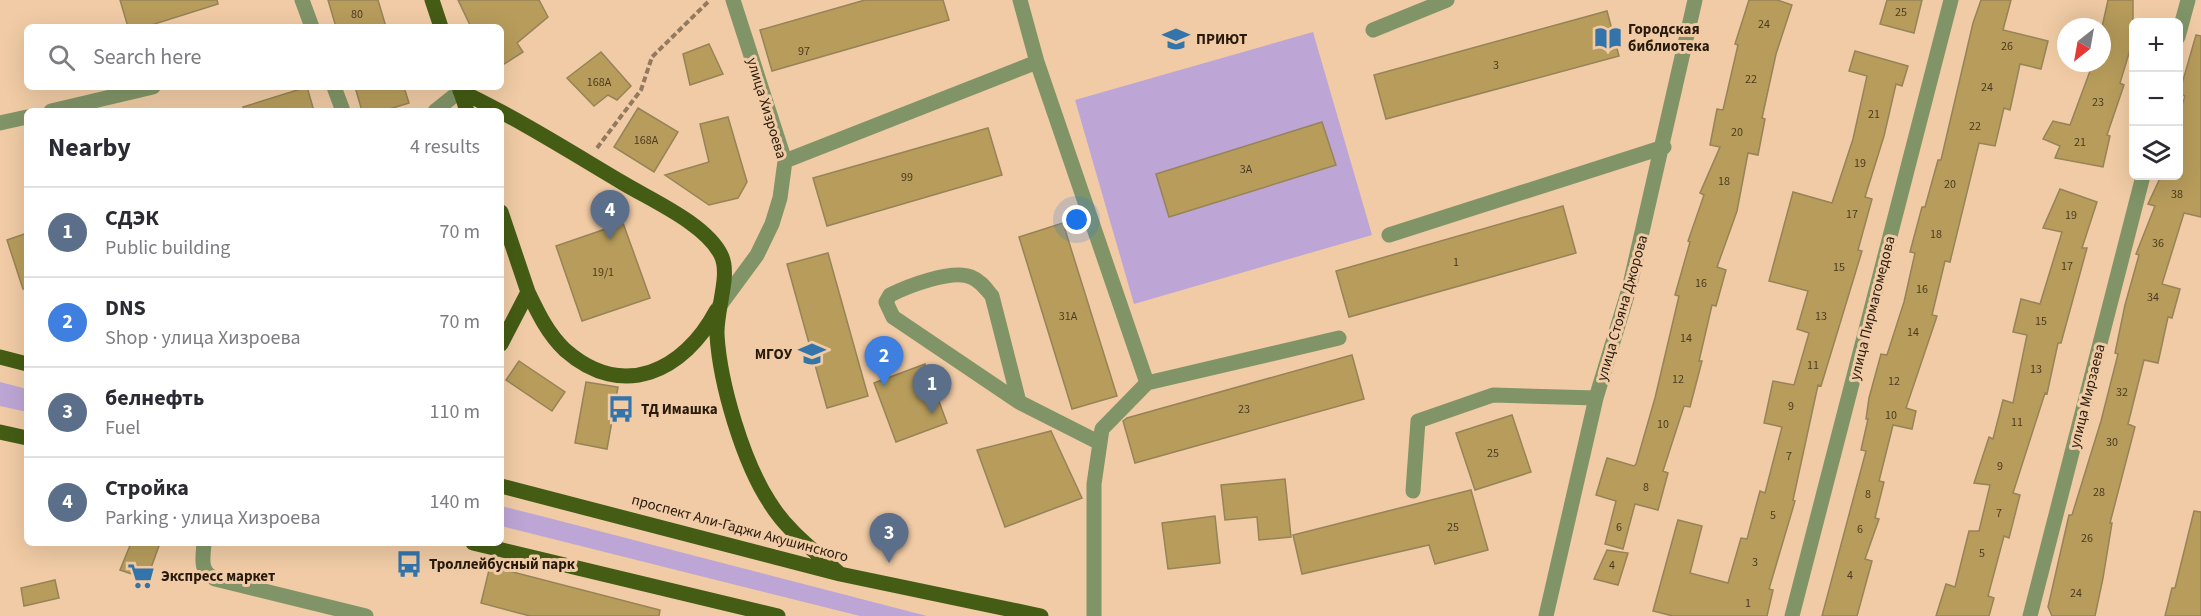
<!DOCTYPE html>
<meta charset="utf-8">
<style>
:root{--surface:#fff;--page:#f2f2f3;--text:#2b2b33;--muted:#7c7c81;--line:#e1e1e2;--accent:#3374aa}
body{margin:0;font-family:"Source Sans 3",sans-serif;background:var(--page);color:var(--text)}
.controls{position:absolute;right:18px;top:18px;display:grid;overflow:hidden;border-radius:9px;box-shadow:0 6px 24px #0002}
.controls button{width:54px;height:54px;display:grid;place-items:center;padding:0;border:0;border-bottom:2px solid var(--line);background:var(--surface);color:var(--text);font:30px sans-serif}
.compass{position:absolute;left:2057px;top:18px;width:54px;height:54px;border-radius:50%;background:var(--surface);box-shadow:0 6px 24px #0002;rotate:211deg}
.you{position:absolute;left:1077px;top:220px;width:21px;height:21px;margin:-15px;border:4px solid #fff;border-radius:50%;background:#1a73e8;box-shadow:0 0 0 9px #1a73e833}
.badge{display:grid;place-items:center;width:39px;height:39px;border-radius:50%;background:var(--accent);color:#fff;font-size:20px;font-weight:700}
.pin{position:absolute;translate:-50% -50px;filter:drop-shadow(0 2px 3px #0008)}
.pin::after{content:'';position:absolute;top:32px;width:21px;height:18px;background:inherit;clip-path:polygon(0 0,100% 0,50% 100%)}
.list{margin:0;padding:0;list-style:none}
h2{display:flex;justify-content:space-between;align-items:center;height:78px;margin:0;padding:0 24px;font-size:26px}
h2 small{font-size:20px;font-weight:400;color:var(--muted)}
.list li{display:grid;grid-template-columns:39px 1fr auto;gap:18px;align-items:center;box-sizing:border-box;height:90px;padding:0 24px;border-top:2px solid var(--line)}
.list b{display:block;font-size:22px;white-space:nowrap}
.list p{margin:0;font-size:20px;white-space:nowrap;color:var(--muted)}
.list em{font-size:20px;font-style:normal;color:var(--muted)}
.icon{flex:none;width:33px;height:33px;fill:none;stroke:currentColor;stroke-width:2;stroke-linecap:round;stroke-linejoin:round}
.map{position:relative;flex:none;width:2201px;height:616px;overflow:hidden}
.search{position:absolute;background:var(--surface);box-shadow:0 6px 24px #0002;left:24px;top:24px;width:480px;height:66px;display:flex;align-items:center;gap:15px;box-sizing:border-box;padding:0 21px;border-radius:9px;color:var(--muted);font-size:22px}
.panel{position:absolute;background:var(--surface);box-shadow:0 6px 24px #0002;left:24px;top:108px;width:480px;height:438px;border-radius:9px}
.map>svg:first-child{display:block}
</style>
<div class="map">
<svg width="2201" height="616" viewBox="0 0 2201 616">
<rect width="100%" height="100%" fill="#f0cba5"/>
<!-- green -->
<path fill="#bda6d5" d="M1313,32L1372,235L1134,304L1075,100Z
M0,382L27,389V412L0,406Z
M501,506L541,516L927,616H860L501,526Z"/>
<!-- building -->
<path fill="#b79c5b" stroke="#968357" stroke-width="1.5" d="M120,0H217L218,4L145,27H128Z
M328,0H378L386,27H336Z
M458,0H539L548,17L517,43L523,52L501,66V27H471Z
M865,0H943L949,20L772,71L760,30Z
M1749,0H1777L1792,5L1776,54L1762,118L1765,119L1758,155L1748,153L1737,211L1717,267L1726,270L1716,306L1712,305L1699,361H1702L1690,407L1684,406L1663,471L1668,473L1658,510L1635,504L1623,549L1605,544L1616,501L1596,495L1607,458L1634,466L1636,464L1655,398L1679,296L1675,295L1690,242L1688,241L1704,195L1700,193L1720,147L1710,145L1717,109L1723,110L1738,45L1735,44Z
M1887,0H1922L1914,33L1880,24Z
M1981,0H2011L2003,30L2048,41L2041,69L2020,64L2010,110L2004,108L1995,146L1979,143L1950,262L1945,261L1932,315L1937,316L1906,408L1916,411L1912,429L1893,425L1879,481L1884,482L1875,518L1879,519L1865,559L1872,561L1857,616H1822L1866,451L1861,450L1868,419H1866L1869,398L1881,354L1887,355L1904,302L1915,253L1910,252L1922,207H1925L1938,160H1941L1973,23Z
M2108,0H2133V40L2120,83L2124,85L2107,135L2110,136L2103,167L2055,158L2060,146L2043,139L2053,121L2070,125L2093,63H2102V27Z
M1607,11L1619,56L1386,119L1374,75Z
M2196,35L2201,36V217L2184,213L2162,284L2180,289L2172,318L2168,317L2158,363L2144,360L2128,424L2135,427L2110,523H2112L2103,578L2095,616H2052L2048,607L2069,515H2072L2101,421L2118,354L2115,353L2125,305L2139,255L2136,254L2155,206L2148,204L2161,176H2178V118L2185,96L2179,94Z
M709,44L723,74L690,85L683,54Z
M1855,51L1908,66L1902,86L1896,84L1884,136L1865,197L1872,199L1858,250L1862,251L1821,386L1818,385L1793,500L1795,501L1769,589L1773,590L1767,616H1673L1653,611L1678,520L1702,526L1690,573L1728,583L1741,538L1747,539L1760,491L1765,493L1782,427L1764,423L1773,381L1794,385L1809,333L1797,329L1808,291L1769,281L1793,192L1832,203L1853,139L1867,76L1849,71Z
M601,52L631,86L617,100L608,95L594,106L567,78Z
M307,87L314,111H244L243,107Z
M355,87H404L409,103L383,111H362Z
M638,108L678,132L654,172L614,147Z
M728,117L747,182L738,198L709,205L665,175L709,162L700,124Z
M1322,122L1336,165L1169,217L1156,174Z
M988,128L1002,175L827,226L813,178Z
M2060,189L2097,202L2082,248H2087L2061,343H2058L2047,394L2045,393L2013,493L2020,495L2009,538L2004,536L1988,596L1994,598L1989,616H1936L1946,584L1955,587L1969,531H1979L1990,485L1974,483L1989,437L1993,439L2003,400L2013,403L2027,335L2013,332L2021,299L2040,304L2062,232L2043,228Z
M1563,206L1576,253L1349,317L1336,271Z
M623,223L650,298L582,321L556,246Z
M1063,223L1117,396L1072,409L1019,237Z
M27,233V289H23L7,240Z
M828,253L868,396L827,408L787,264Z
M1352,355L1364,399L1135,463L1123,421L1127,418Z
M519,361L565,392L552,411L506,380Z
M925,364L947,423L896,442L874,383Z
M586,382L618,387L607,449L575,443Z
M1512,415L1531,472L1475,490L1456,433Z
M1051,431L1082,498L1005,527L977,450Z
M1285,479L1291,537L1259,540L1257,517L1225,520L1221,485Z
M1471,490L1488,550L1435,564L1429,545L1302,574L1293,535Z
M2194,511L2201,512V616H2165L2172,588H2175Z
M1215,516L1220,563L1168,569L1162,523Z
M131,543H160L147,579L120,570Z
M1607,550L1628,553L1618,585L1594,579Z
M490,566L660,610L659,616H530L481,603Z
M55,580L59,598L24,606L21,588Z"/>
<g fill="none" stroke-linecap="round" stroke-linejoin="round">
<!-- path -->
<path stroke="#93795f" stroke-width="4" stroke-dasharray="6 3" stroke-linecap="butt" d="M597,148L641,90L652,57L710,0"/>
<!-- minor -->
<path stroke="#819467" stroke-width="15" d="M302,0L312,27
M1020,0L1037,62L1147,383
M1373,30L1447,0
M2178,37L2188,0
M334,87L343,111
M51,111L153,87
M435,111L460,91
M0,123L27,117
M785,161L1037,62
M1389,235L1664,147
M718,308L757,255L772,224L780,198L785,161L733,0
M1019,402L992,296C986,289 981,281 971,277C952,269 908,286 890,295L886,302L893,317L1019,402L1100,443
M1413,491L1418,421L1493,395L1596,398
M204,543C203,559 199,571 215,579L366,616
M1094,616V484L1102,429L1147,383L1339,338
M1546,616L1596,398L1629,289L1695,0
M1792,616L1951,0
M2030,616L2143,176"/>
<!-- major -->
<path stroke="#445c14" stroke-width="15" d="M432,0L441,27
M459,87L467,111
M460,91C517,118 569,151 623,183C651,200 706,224 721,255C731,275 716,309 717,335C720,384 743,462 770,503C787,531 816,552 840,574
M501,212L528,292L501,344
M528,292C538,313 548,334 565,350C623,401 684,371 716,311
M0,357L27,364
M0,432L27,438
M501,486L840,574L1041,616
M473,543L778,616"/>
</g>
<!-- icons -->
<defs>
<symbol id="library-bare" viewBox="-9 -9 18 18"><path d="M-6-4Q-3-5.5-.7-3.5V5Q-3 3-6 4ZM6-4Q3-5.5 .7-3.5V5Q3 3 6 4Z" fill="#3374aa" stroke="#f0cba5" stroke-width="2.5" paint-order="stroke"/></symbol>
<symbol id="school-bare" viewBox="-9 -9 18 18"><path d="M0-5L7-2L0 1L-7-2ZM-4 1L0 2.5L4 1V4Q0 6-4 4Z" fill="#3374aa" stroke="#f0cba5" stroke-width="2.5" paint-order="stroke"/></symbol>
<symbol id="university-bare" viewBox="-9 -9 18 18"><path d="M0-5L7-2L0 1L-7-2ZM-4 1L0 2.5L4 1V4Q0 6-4 4Z" fill="#3374aa" stroke="#f0cba5" stroke-width="2.5" paint-order="stroke"/></symbol>
<symbol id="bus-bare" viewBox="-9 -9 18 18"><path d="M-5-6H5V4H4V6H2V4H-2V6H-4V4H-5ZM-3.5-4V0h7V-4ZM-3.5 1.2v1.5H-2V1.2ZM2 1.2v1.5H3.5V1.2Z" fill="#3374aa" stroke="#f0cba5" stroke-width="2.5" paint-order="stroke"/></symbol>
<symbol id="supermarket-bare" viewBox="-9 -9 18 18"><path d="M-6-5.5h2.5l.6 2H6L4.5 2H-2.5L-4.4-4H-6ZM-1.5 3.2a1.3 1.3 0 1 0 .1 0ZM3 3.2a1.3 1.3 0 1 0 .1 0Z" fill="#3374aa" stroke="#f0cba5" stroke-width="2.5" paint-order="stroke"/></symbol>
</defs>
<g fill-rule="evenodd">
<use href="#library-bare" x="1589" y="19" width="38" height="38"/>
<use href="#school-bare" x="1157" y="20" width="38" height="38"/>
<use href="#university-bare" x="793" y="335" width="38" height="38"/>
<use href="#bus-bare" x="602" y="390" width="38" height="38"/>
<use href="#bus-bare" x="390" y="545" width="38" height="38"/>
<use href="#supermarket-bare" x="122" y="557" width="38" height="38"/>
</g>
<g text-anchor="middle" stroke-width="6" stroke-linejoin="round" paint-order="stroke">
<!-- number labels -->
<g font-size="12" fill="#4c3b20">
<text x="1901" y="16">25</text>
<text x="357" y="18">80</text>
<text x="1764" y="28">24</text>
<text x="2007" y="50">26</text>
<text x="804" y="55">97</text>
<text x="1496" y="69">3</text>
<text x="1751" y="83">22</text>
<text x="599" y="86">168А</text>
<text x="1987" y="91">24</text>
<text x="2098" y="106">23</text>
<text x="1874" y="118">21</text>
<text x="1975" y="130">22</text>
<text x="1737" y="136">20</text>
<text x="646" y="144">168А</text>
<text x="2080" y="146">21</text>
<text x="1860" y="167">19</text>
<text x="1246" y="173">3А</text>
<text x="907" y="181">99</text>
<text x="1724" y="185">18</text>
<text x="1950" y="188">20</text>
<text x="2177" y="198">38</text>
<text x="1852" y="218">17</text>
<text x="2071" y="219">19</text>
<text x="1936" y="238">18</text>
<text x="2158" y="247">36</text>
<text x="1456" y="266">1</text>
<text x="2067" y="270">17</text>
<text x="1839" y="271">15</text>
<text x="603" y="276">19/1</text>
<text x="1701" y="287">16</text>
<text x="1922" y="293">16</text>
<text x="2153" y="301">34</text>
<text x="1068" y="320">31А</text>
<text x="1821" y="320">13</text>
<text x="2041" y="325">15</text>
<text x="1913" y="336">14</text>
<text x="1686" y="342">14</text>
<text x="1813" y="369">11</text>
<text x="2036" y="373">13</text>
<text x="1678" y="383">12</text>
<text x="1894" y="385">12</text>
<text x="2122" y="396">32</text>
<text x="1791" y="410">9</text>
<text x="1244" y="413">23</text>
<text x="1891" y="419">10</text>
<text x="2017" y="426">11</text>
<text x="1663" y="428">10</text>
<text x="2112" y="446">30</text>
<text x="1493" y="457">25</text>
<text x="1789" y="460">7</text>
<text x="2000" y="470">9</text>
<text x="1646" y="491">8</text>
<text x="2099" y="496">28</text>
<text x="1868" y="498">8</text>
<text x="1999" y="517">7</text>
<text x="1773" y="519">5</text>
<text x="1453" y="531">25</text>
<text x="1619" y="531">6</text>
<text x="1860" y="533">6</text>
<text x="2087" y="542">26</text>
<text x="1982" y="557">5</text>
<text x="1755" y="566">3</text>
<text x="1612" y="569">4</text>
<text x="1850" y="579">4</text>
<text x="2076" y="597">24</text>
<text x="1748" y="607">1</text>
</g>
<!-- poi labels -->
<g font-size="15" font-weight="bold" fill="#281b0d" stroke="#f0cba5" text-anchor="start">
<text x="1628" y="34">Городская<tspan x="1628" dy="17">библиотека</tspan></text>
<text x="1196" y="44">ПРИЮТ</text>
<text x="792" y="359" text-anchor="end">МГОУ</text>
<text x="641" y="414">ТД Имашка</text>
<text x="429" y="569">Троллейбусный парк</text>
<text x="161" y="581">Экспресс маркет</text>
</g>
<!-- street labels -->
<g font-size="15" fill="#281b0d" stroke="#f0cba5">
<text transform="translate(767 108) rotate(73)" y="5">улица Хизроева</text>
<text transform="translate(1622 308) rotate(-74)" y="5">улица Стояна Джорова</text>
<text transform="translate(1872 308) rotate(-76)" y="5">улица Пирмагомедова</text>
<text transform="translate(2087 396) rotate(-76)" y="5">улица Мирзаева</text>
<text transform="translate(740 528) rotate(15)" y="5">проспект Али-Гаджи Акушинского</text>
</g>
</g>
</svg>
<div class="controls">
<button>+</button>
<button>−</button>
<button><svg class="icon" aria-label="layers" viewBox="0 0 24 24"><path d="M12 4l9 5-9 5-9-5zM3 14l9 5 9-5"/></svg></button>
</div>
<svg class="compass" viewBox="-18 -18 36 36"><path d="M0-13l5 13h-10z" fill="#e53935"/><path d="M0 13l5-13h-10z" fill="#7c7c81"/></svg>
<div class="you"></div>
<div class="pin badge" style="left:932px;top:414px;background:#5c6f8a">1</div>
<div class="pin badge" style="left:884px;top:386px;background:#3f7fe0">2</div>
<div class="pin badge" style="left:889px;top:563px;background:#5c6f8a">3</div>
<div class="pin badge" style="left:610px;top:240px;background:#5c6f8a">4</div>
<div class="search"><svg class="icon" aria-label="search" viewBox="0 0 24 24"><circle cx="10" cy="10" r="6"/><path d="M15 15l6 6"/></svg>Search here</div>
<section class="panel">
<h2>Nearby<small>4 results</small></h2>
<ul class="list">
<li><span class="badge" style="background:#5c6f8a">1</span><div><b>СДЭК</b><p>Public building</p></div><em>70 m</em></li>
<li><span class="badge" style="background:#3f7fe0">2</span><div><b>DNS</b><p>Shop · улица Хизроева</p></div><em>70 m</em></li>
<li><span class="badge" style="background:#5c6f8a">3</span><div><b>белнефть</b><p>Fuel</p></div><em>110 m</em></li>
<li><span class="badge" style="background:#5c6f8a">4</span><div><b>Стройка</b><p>Parking · улица Хизроева</p></div><em>140 m</em></li>
</ul>
</section>
</div>
